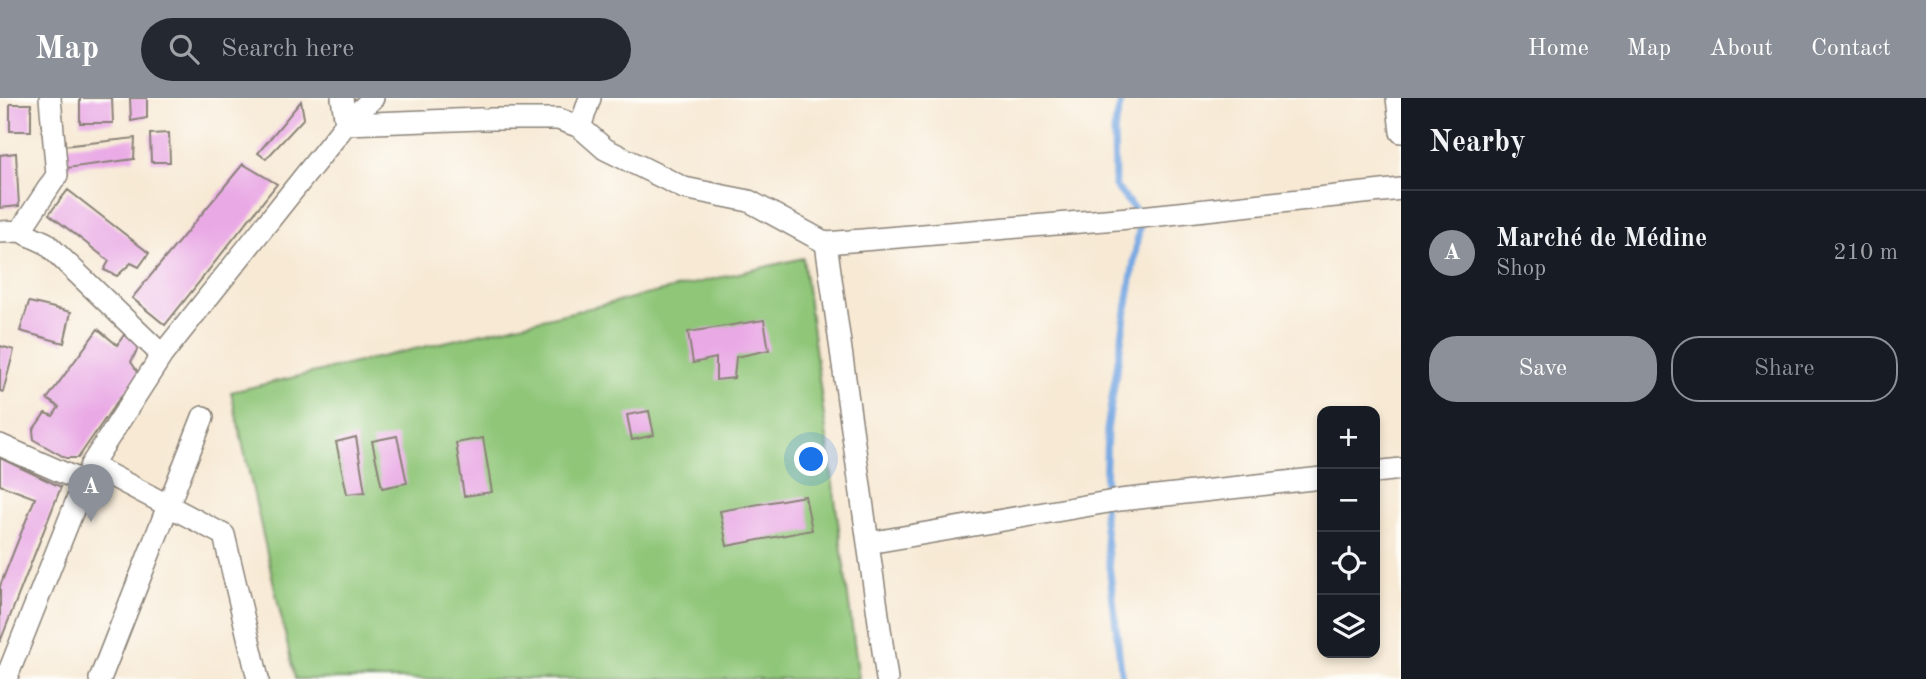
<!DOCTYPE html>
<meta charset="utf-8">
<style>
:root{--surface:#171b24;--page:#242831;--text:#f1f3f6;--muted:#9ea1a6;--line:#363941;--accent:#8c9099}
body{margin:0;font-family:"Old Standard TT",serif;background:var(--page);color:var(--text)}
.controls{position:absolute;right:21px;bottom:21px;display:grid;overflow:hidden;border-radius:14px;box-shadow:0 4px 10px #0003}
.controls button{width:63px;height:63px;display:grid;place-items:center;padding:0;border:0;border-bottom:2px solid var(--line);background:var(--surface);color:var(--text);font:35px sans-serif}
.you{position:absolute;left:812px;top:362px;width:24px;height:24px;margin:-18px;border:5px solid #fff;border-radius:50%;background:#1a73e8;box-shadow:0 0 0 10px #1a73e833}
.badge{display:grid;place-items:center;width:46px;height:46px;border-radius:50%;background:var(--accent);color:#fff;font-size:23px;font-weight:700}
.pin{position:absolute;translate:-50% -58px;filter:drop-shadow(0 2px 4px #0008)}
.pin::after{content:'';position:absolute;top:37px;width:24px;height:21px;background:inherit;clip-path:polygon(0 0,100% 0,50% 100%)}
.list{margin:0;padding:0;list-style:none}
h2{display:flex;justify-content:space-between;align-items:center;height:91px;margin:0;padding:0 28px;font-size:30px}
h2 small{font-size:23px;font-weight:400;color:var(--muted)}
.list li{display:grid;grid-template-columns:46px 1fr auto;gap:21px;align-items:center;box-sizing:border-box;height:126px;padding:0 28px;border-top:2px solid var(--line)}
.list b{display:block;font-size:26px;white-space:nowrap}
.list p{margin:0;font-size:23px;white-space:nowrap;color:var(--muted)}
.list em{font-size:23px;font-style:normal;color:var(--muted)}
.actions{display:flex;gap:14px;padding:21px 28px}
.actions a{flex:1;padding:16px 0;border:2px solid var(--accent);border-radius:28px;text-align:center;font-size:24px;color:var(--accent)}
.actions .main{background:var(--accent);color:#fff}
.icon{flex:none;width:38px;height:38px;fill:none;stroke:currentColor;stroke-width:2;stroke-linecap:round;stroke-linejoin:round}
.map{position:relative;flex:none;width:1401px;height:581px;overflow:hidden}
header{display:flex;align-items:center;gap:42px;box-sizing:border-box;height:98px;padding:0 35px;background:var(--accent);color:#fff}
header strong{font-size:33px}
nav{display:flex;gap:38px;margin-inline-start:auto;font-size:24px}
.search{width:490px;height:63px;background:var(--page);display:flex;align-items:center;gap:18px;box-sizing:border-box;padding:0 24px;border-radius:38px;color:var(--muted);font-size:26px}
main{display:flex}
aside{flex:1;background:var(--surface)}
.map>svg:first-child{display:block}
</style>
<header>
<strong>Map</strong>
<div class="search"><svg class="icon" aria-label="search" viewBox="0 0 24 24"><circle cx="10" cy="10" r="6"/><path d="M15 15l6 6"/></svg>Search here</div>
<nav><a>Home</a><a>Map</a><a>About</a><a>Contact</a></nav>
</header>
<main>
<div class="map">
<svg width="1401" height="581" viewBox="0 0 1401 581">
<rect width="100%" height="100%" fill="#fdfcf7"/>
<filter id="ink" filterUnits="userSpaceOnUse"><feTurbulence type="fractalNoise" baseFrequency=".0143" numOctaves="2"/><feDisplacementMap in="SourceGraphic" scale="14" xChannelSelector="R" yChannelSelector="G"/><feConvolveMatrix kernelMatrix="1 2 1 2 8 2 1 2 1" color-interpolation-filters="sRGB"/></filter>
<filter id="wash" filterUnits="userSpaceOnUse"><feTurbulence type="fractalNoise" baseFrequency=".00686" numOctaves="4" result="noise"/><feDisplacementMap in="SourceGraphic" scale="28" xChannelSelector="R" yChannelSelector="G"/><feGaussianBlur stdDeviation="1.57" result="paint"/><feColorMatrix in="noise" values="0 0 0 0 0 0 0 0 0 0 0 0 0 0 0 0 0 1.4 0 .05"/><feComposite in="paint" operator="in"/></filter>
<g filter="url(#wash)">
<rect width="100%" height="100%" fill="#f7e9d4"/>
<!-- green -->
<path fill="#8fc678" stroke="#56714a" stroke-width="2" d="M803,160L859,581H295L231,294Z"/>
<g fill="none" stroke-linecap="round" stroke-linejoin="round">
<!-- stream -->
<path stroke="#77a8e2" stroke-width="7" d="M1122,581L1104,422L1107,332L1141,119L1115,88L1114,32L1122,0"/>
</g>
<g id="blocks">
<!-- building -->
<path fill="#e9a9e5" d="M80,0H112L113,25H80Z
M130,0H147V20L131,23Z
M301,3L304,20L266,61L258,55Z
M10,6H31V33H10Z
M169,35L170,64H151L150,36Z
M135,40L134,61L67,70L63,48Z
M16,55L19,108L0,110V57Z
M243,66L277,86L165,227L132,200Z
M68,92L149,155L139,169L131,165L117,178L104,172L109,163L49,116Z
M29,204L71,214L64,245L20,233Z
M764,222L769,252L736,259L734,280L716,282V260L693,265L688,234Z
M98,231L117,247L126,234L140,246L131,264L142,280L131,287L116,305L78,360H66L34,342L33,332L45,315L53,318L59,309L47,301Z
M0,248L14,252L3,294L0,293Z
M649,313L654,337L632,342L627,317Z
M397,338L407,385L382,390L372,343Z
M356,339L365,394L347,396L336,344Z
M483,340L492,394L464,398L456,345Z
M0,360L61,389L0,544V488L35,400L0,387Z
M805,398L812,432L727,448L720,413Z"/>
</g>
</g>
<g filter="url(#ink)">
<use href="#blocks" fill-opacity="0" stroke="#8a8278" stroke-width="2"/>
<g fill="none" stroke-linecap="round" stroke-linejoin="round">
<defs>
<path id="street" d="M342,0L346,26L480,21H558L580,29L605,51L684,90L749,103L826,145L1141,119L1401,91
M1397,0L1401,34
M580,29L590,0
M20,133L57,77L50,0
M0,134L20,133L46,145L162,257
M826,145L887,581
M0,347L84,384
M91,367L224,437L258,581
M1375,374L1401,371
M868,445L1120,402L1322,380
M6,581L91,367L162,257L346,26L373,0
M100,581L203,319"/>
</defs>
<!-- street casing -->
<use href="#street" stroke="#8a8278" stroke-width="24"/>
<!-- street -->
<use href="#street" stroke="#fff" stroke-width="21"/>
</g>
</g>
</svg>
<div class="controls">
<button>+</button>
<button>−</button>
<button><svg class="icon" aria-label="locate" viewBox="0 0 24 24"><circle cx="12" cy="12" r="6"/><path d="M12 2v4M12 18v4M2 12h4M18 12h4"/></svg></button>
<button><svg class="icon" aria-label="layers" viewBox="0 0 24 24"><path d="M12 4l9 5-9 5-9-5zM3 14l9 5 9-5"/></svg></button>
</div>
<div class="you"></div>
<div class="pin badge" style="left:91px;top:424px">A</div>
</div>
<aside>
<h2>Nearby<small></small></h2>
<ul class="list">
<li><span class="badge">A</span><div><b>Marché de Médine</b><p>Shop</p></div><em>210 m</em></li>
</ul>
<div class="actions"><a class="main">Save</a><a>Share</a></div>
</aside>
</main>
